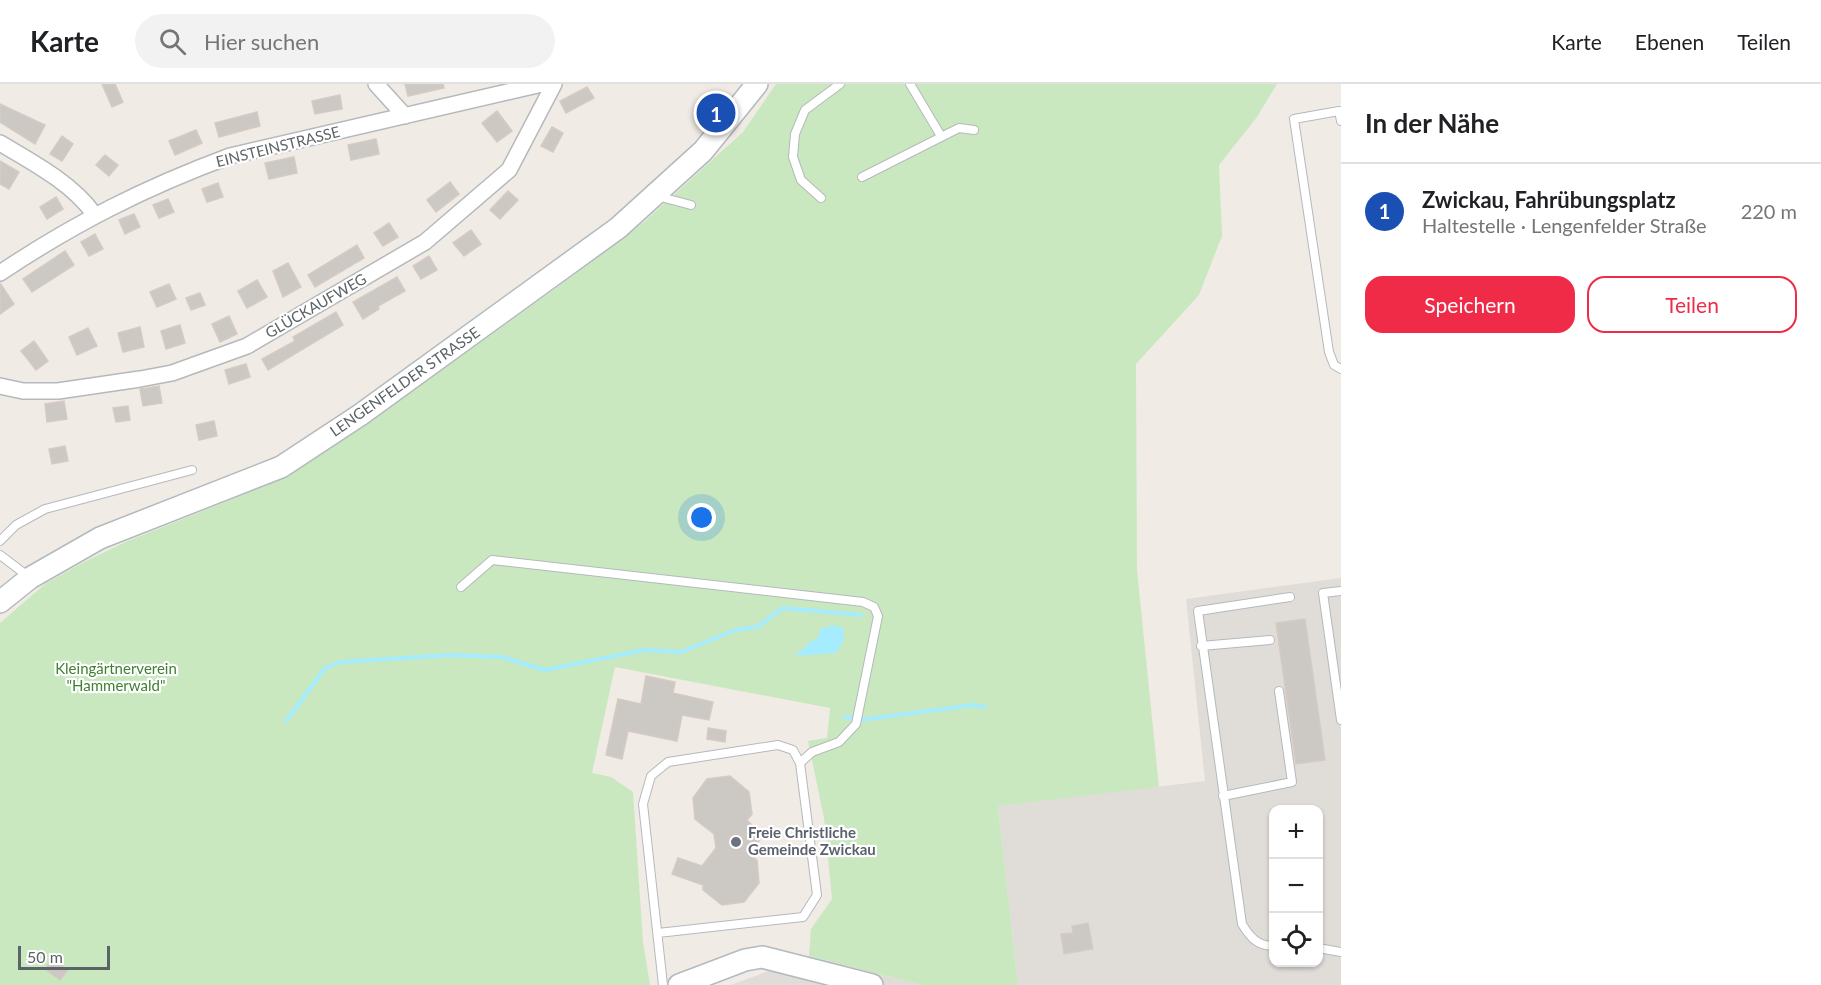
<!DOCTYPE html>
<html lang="de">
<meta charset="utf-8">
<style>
:root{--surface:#fff;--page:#f2f2f2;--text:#202124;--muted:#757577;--line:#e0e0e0;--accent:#ef2b48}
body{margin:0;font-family:Lato,sans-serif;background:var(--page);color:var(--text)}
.controls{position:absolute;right:18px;bottom:18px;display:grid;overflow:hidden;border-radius:12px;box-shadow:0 2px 4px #0004}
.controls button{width:54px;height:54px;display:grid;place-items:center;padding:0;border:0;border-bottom:2px solid var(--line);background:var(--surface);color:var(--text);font:30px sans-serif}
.scale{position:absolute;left:18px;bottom:15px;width:92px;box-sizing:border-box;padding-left:6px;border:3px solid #5c6366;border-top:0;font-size:16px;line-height:21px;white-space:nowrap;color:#5c6366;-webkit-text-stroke:4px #fff;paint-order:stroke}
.you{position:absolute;left:702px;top:434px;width:21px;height:21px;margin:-15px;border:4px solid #fff;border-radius:50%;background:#1a73e8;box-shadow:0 0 0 9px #1a73e833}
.badge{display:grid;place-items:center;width:39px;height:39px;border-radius:50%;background:var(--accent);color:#fff;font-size:20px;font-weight:700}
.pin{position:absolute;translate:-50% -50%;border:3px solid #fff;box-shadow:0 2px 6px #0006}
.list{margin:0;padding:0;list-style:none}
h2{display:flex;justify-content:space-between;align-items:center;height:78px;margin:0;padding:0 24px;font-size:26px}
h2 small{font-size:20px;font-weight:400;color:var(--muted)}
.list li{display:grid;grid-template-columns:39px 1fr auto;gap:18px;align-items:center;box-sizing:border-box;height:96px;padding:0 24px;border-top:2px solid var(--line)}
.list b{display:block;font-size:22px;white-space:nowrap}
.list p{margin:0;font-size:20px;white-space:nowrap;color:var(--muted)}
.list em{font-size:20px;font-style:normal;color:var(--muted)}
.actions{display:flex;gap:12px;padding:18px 24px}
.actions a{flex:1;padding:14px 0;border:2px solid var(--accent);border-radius:18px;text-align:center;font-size:21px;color:var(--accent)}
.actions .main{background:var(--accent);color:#fff}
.icon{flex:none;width:33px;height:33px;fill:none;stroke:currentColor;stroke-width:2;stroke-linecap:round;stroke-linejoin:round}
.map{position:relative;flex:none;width:1341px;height:901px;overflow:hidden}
header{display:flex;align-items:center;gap:36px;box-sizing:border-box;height:84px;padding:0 30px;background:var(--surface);border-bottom:2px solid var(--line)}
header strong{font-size:28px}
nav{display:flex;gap:33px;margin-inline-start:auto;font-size:21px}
.search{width:420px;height:54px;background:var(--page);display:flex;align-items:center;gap:15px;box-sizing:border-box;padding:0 21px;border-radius:33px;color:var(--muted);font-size:22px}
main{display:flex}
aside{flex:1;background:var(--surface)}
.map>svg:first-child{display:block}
</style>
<header>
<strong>Karte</strong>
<div class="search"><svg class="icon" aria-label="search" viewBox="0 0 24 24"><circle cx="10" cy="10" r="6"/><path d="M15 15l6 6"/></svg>Hier suchen</div>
<nav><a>Karte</a><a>Ebenen</a><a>Teilen</a></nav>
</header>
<main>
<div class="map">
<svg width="1341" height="901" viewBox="0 0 1341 901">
<rect width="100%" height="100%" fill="#f0ebe5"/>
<!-- industrial -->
<path fill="#e0ddd9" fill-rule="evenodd" d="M1341,494V901H1018L998,722L1205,697L1186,515ZM1274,726H1318V878H1274Z
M809,872L922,901H731Z"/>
<!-- green -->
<path fill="#c9e8c0" d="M776,0H1277L1257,33L1219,81L1222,152L1199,211L1136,280L1137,486L1159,703L998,722L1018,901H922L809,872L811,845L832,815L824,734L808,657L827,654L830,624L615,583L592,689L611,693L633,708L643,858L650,901H0V539L45,500L86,477L128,457L268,401L366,340L555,205L644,138L743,48Z"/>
<!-- water -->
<path fill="#a5ecff" d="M835,541L843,544L844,556L836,569L794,572C804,566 807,558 818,554L820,545Z"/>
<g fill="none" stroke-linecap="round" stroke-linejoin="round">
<!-- stream -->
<path stroke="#a5ecff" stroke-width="4" d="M845,633L853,634
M861,636L974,621L985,623
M286,637L325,584L341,578L450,571L502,573L545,586L644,566L681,568L735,546L757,543L783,524L861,531"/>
</g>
<!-- building -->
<path fill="#ccc8c4" stroke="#d5cbc3" stroke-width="1.5" d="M102,0H115L123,18L112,23Z
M405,0H443L444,4L408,12Z
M587,3L594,14L566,29L560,17Z
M340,11L342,25L315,30L312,17Z
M0,20L45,41L35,60L0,38Z
M497,27L512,47L497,58L482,39Z
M257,28L260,42L219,53L215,39Z
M552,43L563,49L553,68L541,62Z
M196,46L202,59L175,71L169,57Z
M62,52L73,60L62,77L50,70Z
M376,55L379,70L351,76L348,61Z
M105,71L118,81L109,92L96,81Z
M294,73L297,89L269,95L265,79Z
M0,77L19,88L9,105L0,100Z
M450,98L459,110L436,128L427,116Z
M218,99L223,113L207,118L202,105Z
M508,107L518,116L500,135L490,126Z
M56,113L63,125L47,135L40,123Z
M168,115L174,128L159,134L153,121Z
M134,130L140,143L125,150L119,136Z
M389,139L398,153L383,162L374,149Z
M471,146L481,160L464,172L453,159Z
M95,150L103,165L89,172L81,158Z
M357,161L364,174L315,203L308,191Z
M65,167L74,181L32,208L23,195Z
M429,172L437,186L421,195L413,182Z
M288,179L301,203L283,213L273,187Z
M397,193L405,207L378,222L379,225L363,235L353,218Z
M257,196L267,213L247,224L238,207Z
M0,199L14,220L0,230Z
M169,200L176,215L157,223L150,208Z
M200,209L205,221L191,226L186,214Z
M336,228L343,241L268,286L262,275L295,257L293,253Z
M229,232L237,250L220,258L212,240Z
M180,241L185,259L166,265L161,247Z
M140,243L144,263L123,268L118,249Z
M88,244L97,262L77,271L69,253Z
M34,257L48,277L36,286L21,267Z
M246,280L250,293L229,300L225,286Z
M159,302L162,319L143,322L140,305Z
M64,317L67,335L47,338L45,320Z
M128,322L130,336L116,338L113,324Z
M214,337L217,352L199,356L196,341Z
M65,362L68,377L52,380L49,365Z
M1305,535L1325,676L1296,680L1276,539Z
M646,592L675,598L673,609L713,618L709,636L682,631L677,657L628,647L622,675L606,671L618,615L641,620Z
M708,644L726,647L725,658L707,655Z
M730,692L749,708L752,730L747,736L763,752L749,769L757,776L759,799L744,818L722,821L703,806V801L672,790L678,774L702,782L716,764L714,750L695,735L693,714L707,695Z
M1088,839L1093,865L1064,870L1061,850L1073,849L1072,842Z
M52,875L68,886L60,896L45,885Z"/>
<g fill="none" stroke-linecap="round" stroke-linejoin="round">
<defs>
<path id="service" d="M910,0L941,52
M1341,37L1339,27L1294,35L1329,268L1334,281L1341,285
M862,93L959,44L974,46
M657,112L691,121
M821,114L801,96L793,73L795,50L805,26L840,0
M0,457L16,441L45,425L192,386
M0,471L29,493
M461,503L492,476L863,518L874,523L878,532L856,640L839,658L812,668L800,679
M1341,507L1323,509L1341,636
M1201,562L1270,556
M1223,712L1292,698L1279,607
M658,849L803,833L817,811L800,679L793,666L778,661L668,678L651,692L643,720L663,901
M1274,862C1257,862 1250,853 1242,840L1198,527L1290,513
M1318,864L1341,868"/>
<path id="minor" d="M376,0L405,32
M0,59C32,78 72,99 94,130
M0,189C75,139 144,104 230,72L542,0
M0,302L23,307H58L140,295L172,289L247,262L425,158L509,86L554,0"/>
<path id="secondary" d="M0,518L30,494L100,454L281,383L360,331L618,144L703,67L757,0
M679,901L745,876L762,873L872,901"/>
</defs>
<!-- service casing -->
<use href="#service" stroke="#b5b9bc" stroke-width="10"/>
<!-- minor casing -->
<use href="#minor" stroke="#b5b9bc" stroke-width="18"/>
<!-- secondary casing -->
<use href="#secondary" stroke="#b3babd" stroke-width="24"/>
<!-- service -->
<use href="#service" stroke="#fff" stroke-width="8"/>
<!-- minor -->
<use href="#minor" stroke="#fff" stroke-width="15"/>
<!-- secondary -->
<use href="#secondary" stroke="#fff" stroke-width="21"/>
</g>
<!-- markers -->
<circle fill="#6b7280" stroke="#fff" stroke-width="2" cx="736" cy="758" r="6"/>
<g text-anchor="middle" stroke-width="4.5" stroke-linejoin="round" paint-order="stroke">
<!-- street labels -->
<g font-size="15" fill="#5c6366" stroke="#fff">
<text transform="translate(278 63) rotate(-14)" y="5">EINSTEINSTRASSE</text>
<text transform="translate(316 222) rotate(-30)" y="5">GLÜCKAUFWEG</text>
<text transform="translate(405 298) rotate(-35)" y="5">LENGENFELDER STRASSE</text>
</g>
<!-- park labels -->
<g font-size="15" fill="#3f8130" stroke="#fff">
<text x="116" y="590">Kleingärtnerverein<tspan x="116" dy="17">"Hammerwald"</tspan></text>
</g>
<!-- worship labels -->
<g font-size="15" font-weight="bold" fill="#5b616d" stroke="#fff" text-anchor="start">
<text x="748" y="754">Freie Christliche<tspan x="748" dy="17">Gemeinde Zwickau</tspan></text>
</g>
</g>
</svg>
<div class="controls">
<button>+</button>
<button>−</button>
<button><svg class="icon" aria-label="locate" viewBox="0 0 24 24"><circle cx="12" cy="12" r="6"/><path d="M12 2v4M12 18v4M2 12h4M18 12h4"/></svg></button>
</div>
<div class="scale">50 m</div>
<div class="you"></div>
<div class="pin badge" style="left:716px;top:29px;background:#1a4fb4">1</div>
</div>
<aside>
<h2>In der Nähe<small></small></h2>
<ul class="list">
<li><span class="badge" style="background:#1a4fb4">1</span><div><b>Zwickau, Fahrübungsplatz</b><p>Haltestelle · Lengenfelder Straße</p></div><em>220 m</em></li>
</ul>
<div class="actions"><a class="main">Speichern</a><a>Teilen</a></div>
</aside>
</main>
